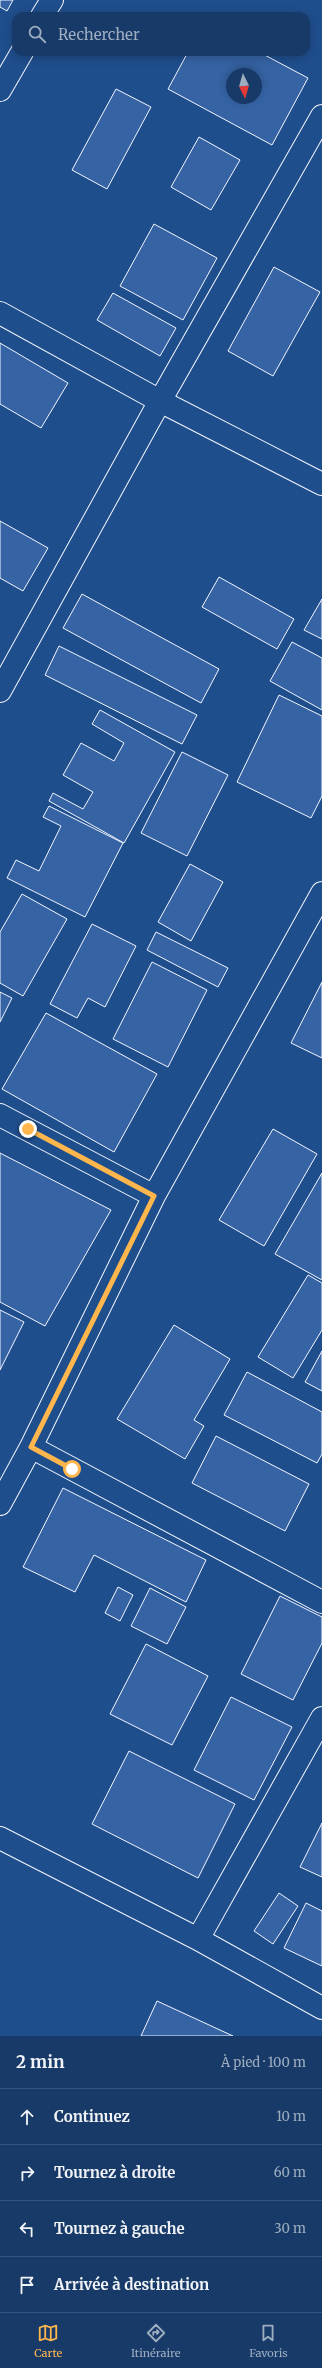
<!DOCTYPE html>
<html lang="fr">
<meta charset="utf-8">
<style>
:root{--surface:#173a69;--page:#20416f;--text:#f1f3f6;--muted:#9eadc0;--line:#36547d;--accent:#ffb74d}
body{margin:0;font-family:Merriweather,serif;background:var(--page);color:var(--text)}
.compass{position:absolute;left:226px;top:68px;width:36px;height:36px;border-radius:50%;background:var(--surface);box-shadow:0 2px 10px #0003;rotate:175deg}
.stop{position:absolute;width:12px;height:12px;margin:-9px;border:3px solid #ffb74d;border-radius:50%;background:#fff}
.stop.end{background:#ffb74d;border-color:#fff;box-shadow:0 1px 4px #0008}
.list{margin:0;padding:0;list-style:none}
h2{display:flex;justify-content:space-between;align-items:center;height:52px;margin:0;padding:0 16px;font-size:17px}
h2 small{font-size:13px;font-weight:400;color:var(--muted)}
.list li{display:grid;grid-template-columns:26px 1fr auto;gap:12px;align-items:center;box-sizing:border-box;height:56px;padding:0 16px;border-top:1px solid var(--line)}
.list b{display:block;font-size:15px;white-space:nowrap}
.list em{font-size:13px;font-style:normal;color:var(--muted)}
.icon{flex:none;width:22px;height:22px;fill:none;stroke:currentColor;stroke-width:2;stroke-linecap:round;stroke-linejoin:round}
.map{position:relative;flex:none;width:322px;height:2036px;overflow:hidden}
.search{position:absolute;background:var(--surface);box-shadow:0 2px 10px #0003;left:12px;right:12px;top:12px;height:44px;display:flex;align-items:center;gap:10px;box-sizing:border-box;padding:0 14px;border-radius:12px;color:var(--muted);font-size:15px}
.sheet{height:276px;background:var(--surface)}
nav{display:flex;justify-content:space-around;align-items:center;box-sizing:border-box;height:56px;border-top:1px solid var(--line);background:var(--surface);font-size:11px;color:var(--muted)}
nav a{display:grid;justify-items:center;gap:2px}
nav .on{color:var(--accent)}
.map>svg:first-child{display:block}
</style>
<div class="map">
<svg width="322" height="2036" viewBox="0 0 322 2036">
<rect width="100%" height="100%" fill="#1f4e8c"/>
<!-- building -->
<path fill="#3563a3" stroke="#f2f6ff" fill-rule="evenodd" d="M0,0H13L7,11L0,7Z
M188,52H259L308,78L272,145L168,89ZM232,74H256V98H232Z
M116,89L151,107L107,189L72,170Z
M199,137L240,160L211,210L171,187Z
M154,224L217,258L183,320L120,286Z
M274,267L320,292L273,376L228,351Z
M113,293L176,328L160,356L97,320Z
M0,343L68,383L41,428L0,404Z
M0,521L48,548L23,591L0,578Z
M219,577L294,619L277,649L202,607Z
M82,594L219,669L201,703L63,628Z
M322,599V639L304,630Z
M292,642L322,658V710L270,681Z
M59,646L197,715L182,744L45,675Z
M279,695L322,716V796L311,818L237,782Z
M100,710L175,752L124,843L49,801L53,793L83,809L93,792L63,775L81,743L114,761L124,743L92,724Z
M182,752L228,775L187,856L141,833Z
M49,806L123,843L85,917L7,878L16,860L39,871L61,826L43,817Z
M190,864L223,882L191,941L158,922Z
M22,894L67,919L23,996L0,983V932Z
M92,924L136,946L105,1007L88,998L77,1018L50,1004Z
M156,932L228,968L218,987L147,950Z
M152,962L207,990L168,1067L113,1039Z
M322,982V1058L291,1043Z
M0,992L12,998L0,1022Z
M46,1013L157,1074L114,1152L2,1089Z
M273,1129L317,1154L264,1246L219,1220Z
M0,1153L111,1210L45,1326L0,1302Z
M322,1173V1280L275,1254Z
M308,1275L322,1283V1330L293,1378L258,1357Z
M0,1310L24,1322L0,1370Z
M174,1325L230,1359L194,1420L204,1426L185,1459L117,1419Z
M322,1351V1391L305,1382Z
M247,1372L322,1412V1454L317,1463L224,1415Z
M216,1436L309,1484L285,1531L192,1483Z
M63,1488L206,1560L186,1602L94,1555L75,1592L23,1567Z
M118,1587L133,1595L120,1621L105,1613Z
M150,1588L186,1607L167,1644L131,1626Z
M280,1596L322,1617V1643L293,1700L241,1674Z
M146,1644L208,1676L172,1745L110,1714Z
M231,1697L292,1727L254,1800L194,1770Z
M129,1751L235,1804L198,1878L92,1824Z
M322,1823V1877L300,1867Z
M279,1893L298,1906L273,1944L254,1931Z
M306,1903L322,1911V1966L284,1948Z
M157,2001L233,2036H141Z"/>
<g fill="none" stroke-linecap="round" stroke-linejoin="round">
<defs>
<path id="street" d="M42,16L52,0
M0,90L22,52
M0,313L160,401L322,484
M0,691L160,401L322,116
M0,1115L154,1196
M31,1447L322,1602
M0,1504L31,1447L154,1196L322,893
M0,1838L198,1939L322,2008
M198,1939L322,1718"/>
</defs>
<!-- street casing -->
<use href="#street" stroke="#f2f6ff" stroke-width="24"/>
<!-- street -->
<use href="#street" stroke="#1f4e8c" stroke-width="22"/>
</g>
<g fill="none" stroke-linecap="round" stroke-linejoin="round">
<!-- route -->
<path stroke="#ffb74d" stroke-width="5" d="M28,1129L154,1196L31,1447L72,1469"/>
</g>
</svg>
<svg class="compass" viewBox="-18 -18 36 36"><path d="M0-13l5 13h-10z" fill="#e53935"/><path d="M0 13l5-13h-10z" fill="#9eadc0"/></svg>
<div class="stop" style="left:72px;top:1469px"></div>
<div class="stop end" style="left:28px;top:1129px"></div>
<div class="search"><svg class="icon" aria-label="search" viewBox="0 0 24 24"><circle cx="10" cy="10" r="6"/><path d="M15 15l6 6"/></svg>Rechercher</div>
</div>
<section class="sheet">
<h2>2 min<small>À pied · 100 m</small></h2>
<ul class="list">
<li><svg class="icon" aria-label="ahead" viewBox="0 0 24 24"><path d="M12 20V5M6 11l6-6 6 6"/></svg><div><b>Continuez</b></div><em>10 m</em></li>
<li><svg class="icon" aria-label="right" viewBox="0 0 24 24"><path d="M7 20v-9h11M14 6l5 5-5 5"/></svg><div><b>Tournez à droite</b></div><em>60 m</em></li>
<li><svg class="icon" aria-label="left" viewBox="0 0 24 24"><path d="M17 20v-9H6M10 6l-5 5 5 5"/></svg><div><b>Tournez à gauche</b></div><em>30 m</em></li>
<li><svg class="icon" aria-label="arrive" viewBox="0 0 24 24"><path d="M6 21V4h12l-3 4 3 4H6"/></svg><div><b>Arrivée à destination</b></div></li>
</ul>
</section>
<nav>
<a class="on"><svg class="icon" aria-label="map" viewBox="0 0 24 24"><path d="M3 6l6-2 6 2 6-2v14l-6 2-6-2-6 2zM9 4v14M15 6v14"/></svg>Carte</a>
<a><svg class="icon" aria-label="directions" viewBox="0 0 24 24"><path d="M12 3l9 9-9 9-9-9zM9 14v-3h6M13 9l2 2-2 2"/></svg>Itinéraire</a>
<a><svg class="icon" aria-label="saved" viewBox="0 0 24 24"><path d="M7 4h10v16l-5-4-5 4z"/></svg>Favoris</a>
</nav>
